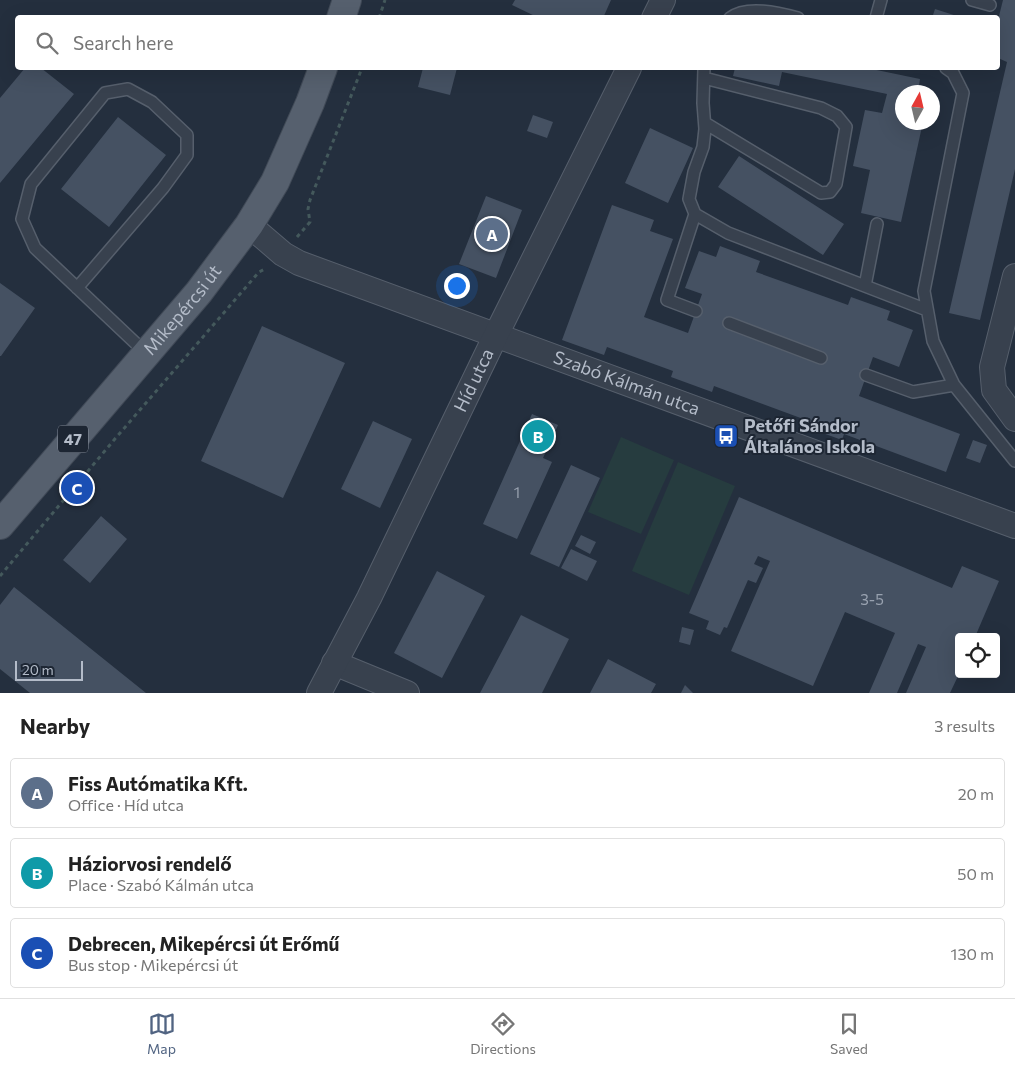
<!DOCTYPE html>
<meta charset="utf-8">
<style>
:root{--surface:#fff;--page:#f2f2f2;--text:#222;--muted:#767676;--line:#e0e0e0;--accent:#516482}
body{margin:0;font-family:Commissioner,sans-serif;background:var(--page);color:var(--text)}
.controls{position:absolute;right:15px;bottom:15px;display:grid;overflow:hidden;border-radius:5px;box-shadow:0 5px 20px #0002}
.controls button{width:45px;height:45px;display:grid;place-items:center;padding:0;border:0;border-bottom:1px solid var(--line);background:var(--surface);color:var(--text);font:25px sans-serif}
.compass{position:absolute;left:895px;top:85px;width:45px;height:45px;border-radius:50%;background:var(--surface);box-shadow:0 5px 20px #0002;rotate:8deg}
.scale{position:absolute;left:15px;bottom:12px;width:68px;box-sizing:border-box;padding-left:5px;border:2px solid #b4bcc9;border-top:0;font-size:14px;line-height:18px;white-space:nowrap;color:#b4bcc9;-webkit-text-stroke:4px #1d2633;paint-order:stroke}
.you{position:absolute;left:456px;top:285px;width:18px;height:18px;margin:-12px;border:4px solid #fff;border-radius:50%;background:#1a73e8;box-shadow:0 0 0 8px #1a73e833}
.badge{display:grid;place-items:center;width:32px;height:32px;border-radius:50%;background:var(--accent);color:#fff;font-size:16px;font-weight:700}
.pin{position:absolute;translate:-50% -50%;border:2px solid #fff;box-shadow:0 1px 5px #0006}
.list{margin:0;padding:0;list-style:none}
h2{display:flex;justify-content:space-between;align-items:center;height:65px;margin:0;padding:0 20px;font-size:21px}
h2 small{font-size:16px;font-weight:400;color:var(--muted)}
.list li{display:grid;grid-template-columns:32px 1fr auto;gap:15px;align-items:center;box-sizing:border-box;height:70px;margin:0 10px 10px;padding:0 10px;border:1px solid var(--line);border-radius:5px}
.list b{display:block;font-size:19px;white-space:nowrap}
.list p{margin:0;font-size:16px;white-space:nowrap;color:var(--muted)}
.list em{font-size:16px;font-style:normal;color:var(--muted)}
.icon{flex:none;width:28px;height:28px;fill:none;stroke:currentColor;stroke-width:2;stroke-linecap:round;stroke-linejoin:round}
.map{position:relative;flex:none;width:1015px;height:693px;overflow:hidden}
.search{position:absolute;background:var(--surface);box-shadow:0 5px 20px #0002;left:15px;right:15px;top:15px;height:55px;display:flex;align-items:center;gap:12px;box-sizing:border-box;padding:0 18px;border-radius:5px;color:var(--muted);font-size:19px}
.sheet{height:305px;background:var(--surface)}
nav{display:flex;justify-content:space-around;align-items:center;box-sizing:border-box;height:70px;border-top:1px solid var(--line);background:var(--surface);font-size:14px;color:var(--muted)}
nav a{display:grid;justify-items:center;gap:2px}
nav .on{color:var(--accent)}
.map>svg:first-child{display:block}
</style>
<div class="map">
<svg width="1015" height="693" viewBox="0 0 1015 693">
<rect width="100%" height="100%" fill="#242f3e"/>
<!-- green -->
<path fill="#263c3f" d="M621,437L674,460L641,534L588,512Z
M678,462L735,486L689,595L632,571Z"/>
<!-- building -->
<path fill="#455162" d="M515,0H611L603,18H539L512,5Z
M1003,0H1015V169L980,320L949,313L1007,62L998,58V20Z
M935,9L960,17L959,18H932Z
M25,68H41L74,94L0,183V98Z
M423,68H457L450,95L418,87Z
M735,68H867L920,79L918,92H902V122H923L901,222L861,213L870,170L853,166L865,110L882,113L887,94L782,72L779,86L733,76Z
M533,115L553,122L547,138L527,131Z
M118,117L166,155L109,227L61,189Z
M650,128L693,148L668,203L625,183Z
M739,156L844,224L823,255L718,187Z
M486,196L522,210L496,278L459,264Z
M612,205L654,220L650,231L673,239L644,317L688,333L702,294L685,288L699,251L716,257L720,246L760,261L756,272L848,305L851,297L890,311L887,320L913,330L899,367L873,357L859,396L960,434L946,472L844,434L842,440L803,426L806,420L714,386L712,392L671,377L673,371L607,347L604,355L562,340Z
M0,283L35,308L1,356H0Z
M262,326L345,363L283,498L201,461Z
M532,414L558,425L543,458L552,462L517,539L483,524Z
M373,421L412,439L380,508L341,489Z
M973,440L987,445L980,463L966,458Z
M571,465L600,478L559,567L530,554Z
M739,497L952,588L962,566L999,581L975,637H959V674L950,693H906L926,647L918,644L897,693H869L895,633L845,612L813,686L731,651L770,561L758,556L754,564L763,568L756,583L748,580L727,628L724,627L720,635L706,629L709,621L689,613Z
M101,516L127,539L90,583L63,560Z
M581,535L596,542L590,554L575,546Z
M571,549L597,561L587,581L561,568Z
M437,571L485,596L442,678L394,653Z
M14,587L146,693H30L0,669V605Z
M521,615L569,639L542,693H480Z
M682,627L694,630L690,645L679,642Z
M608,659L656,684L651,693H590Z
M685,685L693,693H681Z"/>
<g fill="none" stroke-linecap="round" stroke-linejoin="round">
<defs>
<path id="lane" d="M972,0L990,5
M730,18C747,5 779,13 798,18
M876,18L881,0
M704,68L703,103L705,129L703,147L694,172L689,199L695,214L728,233L927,310
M946,68L953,73L963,93L924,291L933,341L954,385L1015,461
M704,78L821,108L837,116L846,127L836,184L830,192L821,193L705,123
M695,214L667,300L696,311
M865,286L877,224
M77,288L163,188L187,155V135L152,102L128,89L105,93L31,184L22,219L35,248L146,353
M729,323L821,358
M866,375L913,392L954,385"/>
<g id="street">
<path d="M654,18L663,0"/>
<path id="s1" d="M249,225L283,254L299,263L1015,526"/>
<path d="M1015,276L992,367L994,390L1015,419"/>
<path d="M334,663L407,693"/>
<path id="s2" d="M319,693L369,598L496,335L629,68"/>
</g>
<g id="primary">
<path d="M341,18L347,0"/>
<path id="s3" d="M0,525L199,292L249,225L275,182L310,103L323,68"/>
</g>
</defs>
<!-- lane casing -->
<use href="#lane" stroke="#565f6c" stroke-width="14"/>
<!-- street casing -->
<use href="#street" stroke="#565f6c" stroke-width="26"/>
<!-- primary casing -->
<use href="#primary" stroke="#414a57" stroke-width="30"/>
<!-- path -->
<path stroke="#44595c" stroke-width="3" stroke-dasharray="4 4" stroke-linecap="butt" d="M379,18L385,0
M297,237L310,222L308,209L310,200L362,68
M0,576L114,440L259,272L265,269"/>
<!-- lane -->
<use href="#lane" stroke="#38414e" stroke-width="11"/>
<!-- street -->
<use href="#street" stroke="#38414e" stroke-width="24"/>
<!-- primary -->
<use href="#primary" stroke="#56606e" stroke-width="28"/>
</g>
<!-- icons -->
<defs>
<symbol id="bus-square" viewBox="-11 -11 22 22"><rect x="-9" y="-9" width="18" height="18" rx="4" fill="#1a4fb4" stroke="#1d2633"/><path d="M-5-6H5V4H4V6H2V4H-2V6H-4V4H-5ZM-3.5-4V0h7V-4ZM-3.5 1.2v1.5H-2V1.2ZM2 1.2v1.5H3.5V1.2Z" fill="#fff"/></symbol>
</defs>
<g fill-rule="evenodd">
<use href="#bus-square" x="712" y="422" width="28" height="28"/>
</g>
<g text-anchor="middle" stroke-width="4" stroke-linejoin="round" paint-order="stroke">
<!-- number labels -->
<g font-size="15" fill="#98a1af">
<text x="517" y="498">1</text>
<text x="872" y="605">3-5</text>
</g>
<!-- shield labels -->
<rect fill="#1d2633" stroke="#878f9c" stroke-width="1" x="58" y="425.5" width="30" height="27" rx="4"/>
<g font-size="16" font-weight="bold" fill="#b4bcc9">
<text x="73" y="445">47</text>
</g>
<!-- street labels -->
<g font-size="18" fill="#b4bcc9" stroke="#1d2633">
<text dy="6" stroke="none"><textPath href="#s3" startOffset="282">Mikepércsi út</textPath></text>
<text dy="6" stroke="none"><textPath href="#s2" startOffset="349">Híd utca</textPath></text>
<text dy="6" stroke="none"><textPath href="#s1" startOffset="412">Szabó Kálmán utca</textPath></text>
</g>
<!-- poi labels -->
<g font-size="18" font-weight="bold" fill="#b4bcc9" stroke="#1d2633" text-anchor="start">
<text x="744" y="432">Petőfi Sándor<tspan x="744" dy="21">Általános Iskola</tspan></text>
</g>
</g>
</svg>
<div class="controls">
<button><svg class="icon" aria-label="locate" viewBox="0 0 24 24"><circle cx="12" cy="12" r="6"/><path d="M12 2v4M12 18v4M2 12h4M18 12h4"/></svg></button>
</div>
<svg class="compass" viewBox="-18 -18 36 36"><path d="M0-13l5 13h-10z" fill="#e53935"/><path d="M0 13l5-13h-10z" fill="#767676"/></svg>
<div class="scale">20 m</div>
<div class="you"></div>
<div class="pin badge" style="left:492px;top:234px;background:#5c6f8a">A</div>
<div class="pin badge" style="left:538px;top:436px;background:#0f9aa8">B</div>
<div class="pin badge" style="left:77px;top:488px;background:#1a4fb4">C</div>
<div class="search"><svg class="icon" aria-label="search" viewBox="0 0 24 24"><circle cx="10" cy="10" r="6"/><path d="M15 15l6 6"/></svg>Search here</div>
</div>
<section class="sheet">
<h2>Nearby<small>3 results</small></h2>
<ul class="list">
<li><span class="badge" style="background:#5c6f8a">A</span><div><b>Fiss Autómatika Kft.</b><p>Office · Híd utca</p></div><em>20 m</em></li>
<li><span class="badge" style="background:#0f9aa8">B</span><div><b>Háziorvosi rendelő</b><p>Place · Szabó Kálmán utca</p></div><em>50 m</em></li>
<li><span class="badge" style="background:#1a4fb4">C</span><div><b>Debrecen, Mikepércsi út Erőmű</b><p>Bus stop · Mikepércsi út</p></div><em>130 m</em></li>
</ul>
</section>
<nav>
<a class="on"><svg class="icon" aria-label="map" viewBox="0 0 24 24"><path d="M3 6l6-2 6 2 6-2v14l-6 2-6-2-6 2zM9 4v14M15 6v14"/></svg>Map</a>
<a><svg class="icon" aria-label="directions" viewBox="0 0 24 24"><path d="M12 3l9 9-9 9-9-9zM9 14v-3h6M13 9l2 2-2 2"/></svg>Directions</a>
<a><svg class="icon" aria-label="saved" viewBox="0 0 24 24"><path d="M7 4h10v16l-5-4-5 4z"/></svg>Saved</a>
</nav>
